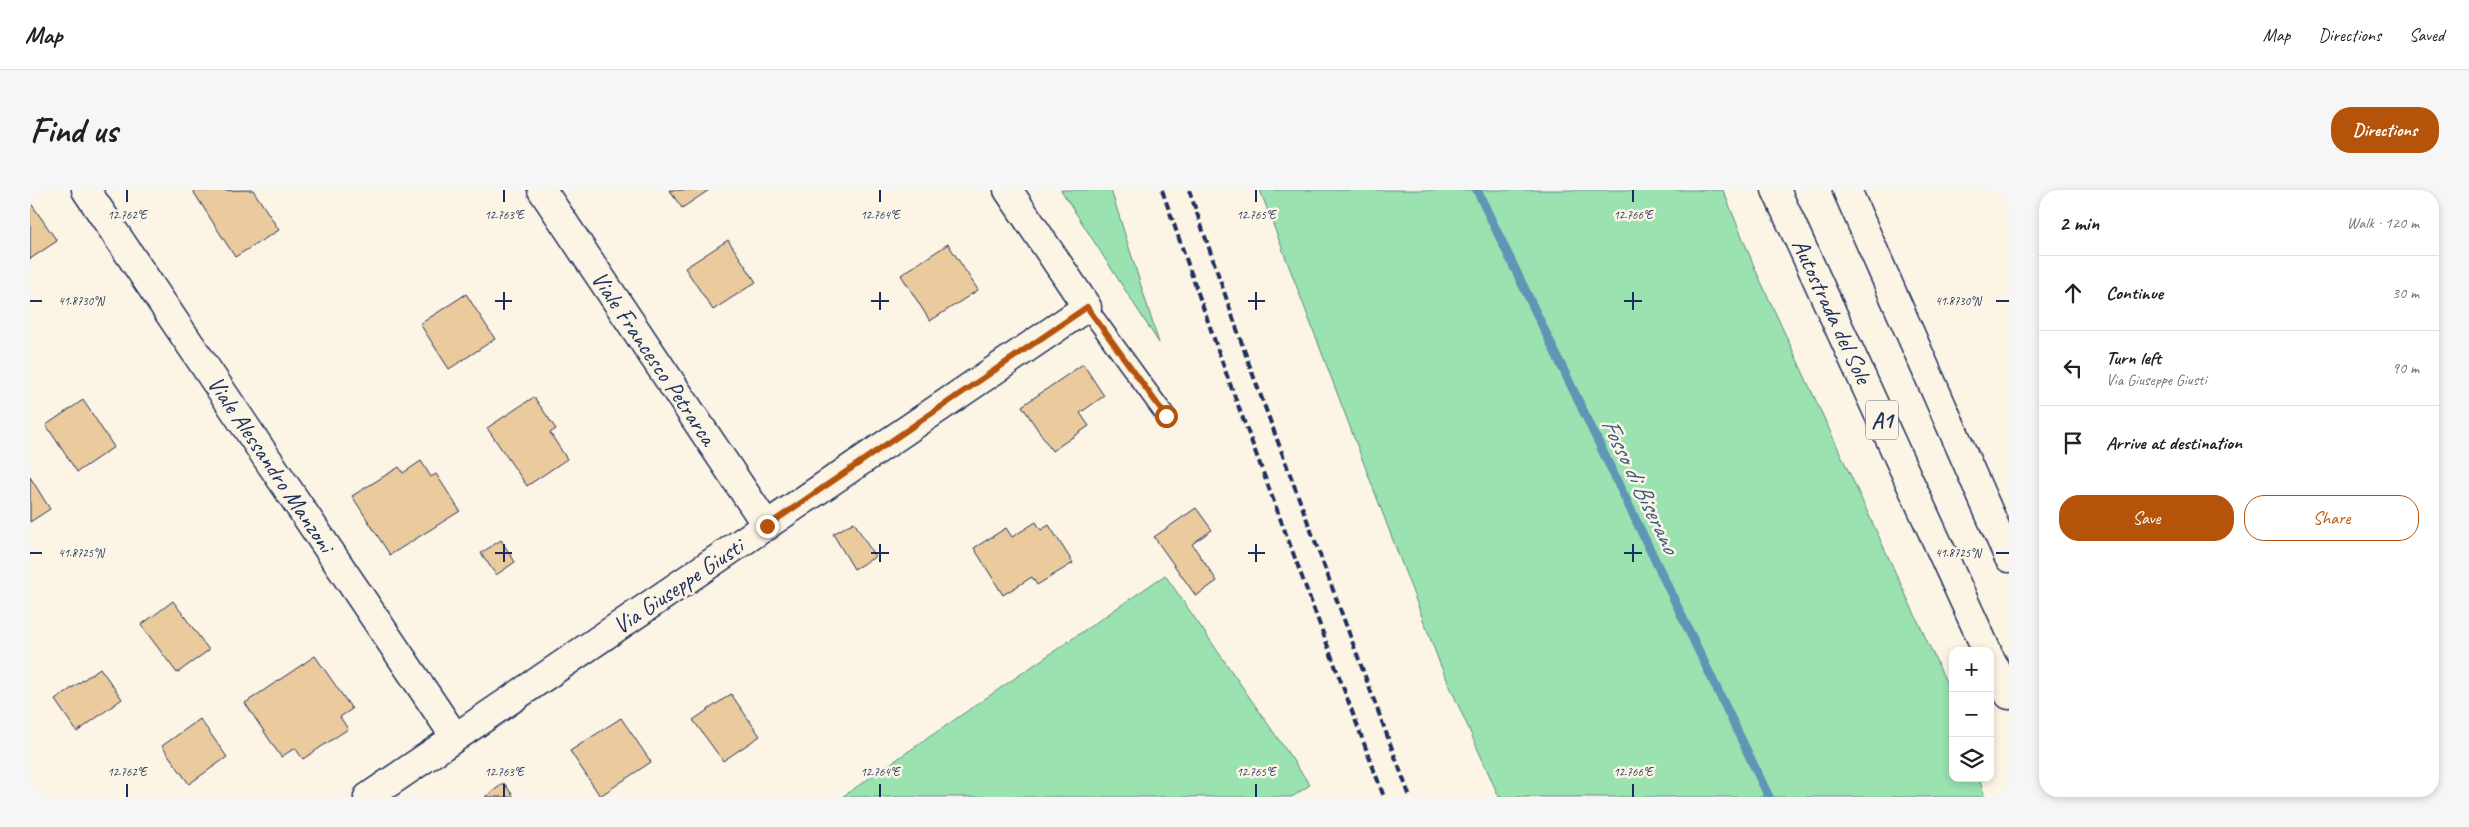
<!DOCTYPE html>
<meta charset="utf-8">
<style>
:root{--surface:#fff;--page:#f6f6f6;--text:#202124;--muted:#757577;--line:#e0e0e0;--accent:#b45309}
body{margin:0;font-family:Caveat,sans-serif;background:var(--page);color:var(--text)}
.controls{position:absolute;right:15px;bottom:15px;display:grid;overflow:hidden;border-radius:10px;box-shadow:0 2px 8px #0003}
.controls button{width:45px;height:45px;display:grid;place-items:center;padding:0;border:0;border-bottom:1px solid var(--line);background:var(--surface);color:var(--text);font:25px sans-serif}
.stop{position:absolute;width:15px;height:15px;margin:-11px;border:4px solid #b45309;border-radius:50%;background:#fff}
.stop.end{background:#b45309;border-color:#fff;box-shadow:0 1px 5px #0008}
.list{margin:0;padding:0;list-style:none}
h2{display:flex;justify-content:space-between;align-items:center;height:65px;margin:0;padding:0 20px;font-size:21px}
h2 small{font-size:16px;font-weight:400;color:var(--muted)}
.list li{display:grid;grid-template-columns:32px 1fr auto;gap:15px;align-items:center;box-sizing:border-box;height:75px;padding:0 20px;border-top:1px solid var(--line)}
.list b{display:block;font-size:19px;white-space:nowrap}
.list p{margin:0;font-size:16px;white-space:nowrap;color:var(--muted)}
.list em{font-size:16px;font-style:normal;color:var(--muted)}
.actions{display:flex;gap:10px;padding:15px 20px}
.actions a{flex:1;padding:11px 0;border:1px solid var(--accent);border-radius:20px;text-align:center;font-size:18px;color:var(--accent)}
.actions .main{background:var(--accent);color:#fff}
.icon{flex:none;width:28px;height:28px;fill:none;stroke:currentColor;stroke-width:2;stroke-linecap:round;stroke-linejoin:round}
.map{position:relative;flex:none;width:1979px;height:607px;overflow:hidden;border-radius:20px}
header{display:flex;align-items:center;gap:30px;box-sizing:border-box;height:70px;padding:0 25px;background:var(--surface);border-bottom:1px solid var(--line)}
header strong{font-size:24px}
nav{display:flex;gap:28px;margin-inline-start:auto;font-size:18px}
.intro{display:flex;align-items:center;justify-content:space-between;box-sizing:border-box;height:120px;padding:0 30px}
h1{margin:0;font-size:35px}
.button{padding:12px 22px;border-radius:20px;background:var(--accent);color:#fff;font-size:18px;font-weight:700}
main{display:flex;gap:30px;padding:0 30px}
aside{flex:1;background:var(--surface);border-radius:20px;box-shadow:0 2px 8px #0003}
.map>svg:first-child{display:block}
</style>
<header>
<strong>Map</strong>
<nav><a>Map</a><a>Directions</a><a>Saved</a></nav>
</header>
<div class="intro"><h1>Find us</h1><a class="button">Directions</a></div>
<main>
<div class="map">
<svg width="1979" height="607" viewBox="0 0 1979 607">
<rect width="100%" height="100%" fill="#fcf5e5"/>
<filter id="ink" filterUnits="userSpaceOnUse"><feTurbulence type="fractalNoise" baseFrequency=".02" numOctaves="2"/><feDisplacementMap in="SourceGraphic" scale="10" xChannelSelector="R" yChannelSelector="G"/><feConvolveMatrix kernelMatrix="1 2 1 2 8 2 1 2 1" color-interpolation-filters="sRGB"/></filter>
<g filter="url(#ink)">
<!-- green -->
<path fill="#9ae2b0" stroke="#5a8887" d="M1031,0H1081L1129,153Z
M1230,0H1693L1726,81L1923,507V588H1949L1955,607H1469L1410,474Z
M1135,385L1280,595L1262,607H812Z"/>
<g fill="none" stroke-linecap="round" stroke-linejoin="round">
<!-- stream -->
<path stroke="#6195b6" stroke-width="9" d="M1447,0L1739,607"/>
</g>
<!-- building -->
<path fill="#ebca9d" stroke="#1b2f5e" d="M223,0L249,40L205,67L163,1Z
M639,0H679L652,18Z
M0,12L27,51L0,69Z
M698,50L726,92L683,120L655,78Z
M918,54L948,100L900,131L871,85Z
M436,104L465,149L419,179L390,134Z
M1053,174L1074,206L1050,223L1059,236L1022,261L992,216Z
M504,207L526,239L520,243L537,269L497,296L457,238Z
M53,210L84,257L47,282L16,235Z
M391,271L401,287L406,284L430,321L360,365L322,306L369,277L373,283Z
M0,287L20,319L0,332Z
M1166,318L1182,340L1162,354L1187,391L1166,406L1124,347Z
M824,332L845,367L824,379L803,344Z
M1006,332L1011,340L1019,335L1043,373L1007,395L1002,387L973,405L944,358L976,338L982,347Z
M471,350L485,372L466,385L451,363Z
M143,411L179,460L147,483L111,435Z
M285,466L322,519L310,527L318,539L273,569L265,558L251,567L215,513Z
M70,478L92,509L47,542L25,510Z
M701,504L730,546L693,571L663,530Z
M591,528L621,572L570,606L540,561Z
M170,529L197,567L159,594L132,556Z
M474,593L484,607H455Z"/>
<g fill="none" stroke-linecap="round" stroke-linejoin="round">
<defs>
<path id="lane" d="M1057,117L1136,226"/>
<path id="street" d="M56,0L425,547
M512,0L737,336
M338,607L1057,117L978,0"/>
<path id="highway" d="M1746,0L1957,461
M1817,0L1979,368
M1960,468L1979,505"/>
</defs>
<!-- lane casing -->
<use href="#lane" stroke="#1b2f5e" stroke-width="21"/>
<!-- street casing -->
<use href="#street" stroke="#1b2f5e" stroke-width="31"/>
<!-- highway casing -->
<use href="#highway" stroke="#1b2f5e" stroke-width="31"/>
<!-- lane -->
<use href="#lane" stroke="#fcf5e5" stroke-width="18"/>
<!-- street -->
<use href="#street" stroke="#fcf5e5" stroke-width="28"/>
<!-- highway -->
<use href="#highway" stroke="#fcf5e5" stroke-width="28"/>
<!-- rail -->
<path stroke="#1b2f5e" stroke-width="4" stroke-dasharray="8 4" stroke-linecap="butt" d="M1132,0L1196,183L1354,607
M1159,0L1219,174L1380,607"/>
</g>
</g>
<g fill="none" stroke-linecap="round" stroke-linejoin="round" filter="url(#ink)">
<!-- route -->
<path stroke="#b45309" stroke-width="6" d="M737,336L1057,117L1136,226"/>
</g>
<!-- ticks -->
<path fill="none" stroke="#1b2f5e" stroke-width="2" d="M97,0V12M474,0V12M850,0V12M1226,0V12M1603,0V12M474,102V120M850,102V120M1226,102V120M1603,102V120M0,111H12M465,111H482M841,111H859M1218,111H1235M1594,111H1612M1966,111H1979M474,354V372M850,354V372M1226,354V372M1603,354V372M0,363H12M465,363H482M841,363H859M1218,363H1235M1594,363H1612M1966,363H1979M97,594V607M474,594V607M850,594V607M1226,594V607M1603,594V607"/>
<g text-anchor="middle" stroke-width="5" stroke-linejoin="round" paint-order="stroke">
<!-- shield labels -->
<rect fill="#fcf5e5" stroke="#5e6a86" stroke-width="1" x="1836" y="210.5" width="32" height="39" rx="4"/>
<g font-size="22" font-weight="bold" fill="#1b2f5e">
<text x="1852" y="238">A1</text>
</g>
<!-- street labels -->
<g font-size="24" fill="#1b2f5e" stroke="#fcf5e5">
<text transform="translate(1802 121) rotate(65)" y="8">Autostrada del Sole</text>
<text transform="translate(624 168) rotate(56)" y="8">Viale Francesco Petrarca</text>
<text transform="translate(241 274) rotate(56)" y="8">Viale Alessandro Manzoni</text>
<text transform="translate(648 396) rotate(-34)" y="8">Via Giuseppe Giusti</text>
</g>
<!-- water labels -->
<g font-size="25" font-style="italic" fill="#385a83" stroke="#fcf5e5">
<text transform="translate(1611 295) rotate(64)" y="9">Fosso di Biserano</text>
</g>
</g>
<g font-size="12" text-anchor="middle" fill="#1b2f5e" stroke="#fcf5e5" stroke-width="5" stroke-linejoin="round" paint-order="stroke">
<text x="97" y="29">12.762°E</text>
<text x="474" y="29">12.763°E</text>
<text x="850" y="29">12.764°E</text>
<text x="1226" y="29">12.765°E</text>
<text x="1603" y="29">12.766°E</text>
<text x="51" y="115">41.8730°N</text>
<text x="1928" y="115">41.8730°N</text>
<text x="51" y="367">41.8725°N</text>
<text x="1928" y="367">41.8725°N</text>
<text x="97" y="586">12.762°E</text>
<text x="474" y="586">12.763°E</text>
<text x="850" y="586">12.764°E</text>
<text x="1226" y="586">12.765°E</text>
<text x="1603" y="586">12.766°E</text>
</g>
</svg>
<div class="controls">
<button>+</button>
<button>−</button>
<button><svg class="icon" aria-label="layers" viewBox="0 0 24 24"><path d="M12 4l9 5-9 5-9-5zM3 14l9 5 9-5"/></svg></button>
</div>
<div class="stop" style="left:1136px;top:226px"></div>
<div class="stop end" style="left:737px;top:336px"></div>
</div>
<aside>
<h2>2 min<small>Walk · 120 m</small></h2>
<ul class="list">
<li><svg class="icon" aria-label="ahead" viewBox="0 0 24 24"><path d="M12 20V5M6 11l6-6 6 6"/></svg><div><b>Continue</b></div><em>30 m</em></li>
<li><svg class="icon" aria-label="left" viewBox="0 0 24 24"><path d="M17 20v-9H6M10 6l-5 5 5 5"/></svg><div><b>Turn left</b><p>Via Giuseppe Giusti</p></div><em>90 m</em></li>
<li><svg class="icon" aria-label="arrive" viewBox="0 0 24 24"><path d="M6 21V4h12l-3 4 3 4H6"/></svg><div><b>Arrive at destination</b></div></li>
</ul>
<div class="actions"><a class="main">Save</a><a>Share</a></div>
</aside>
</main>
